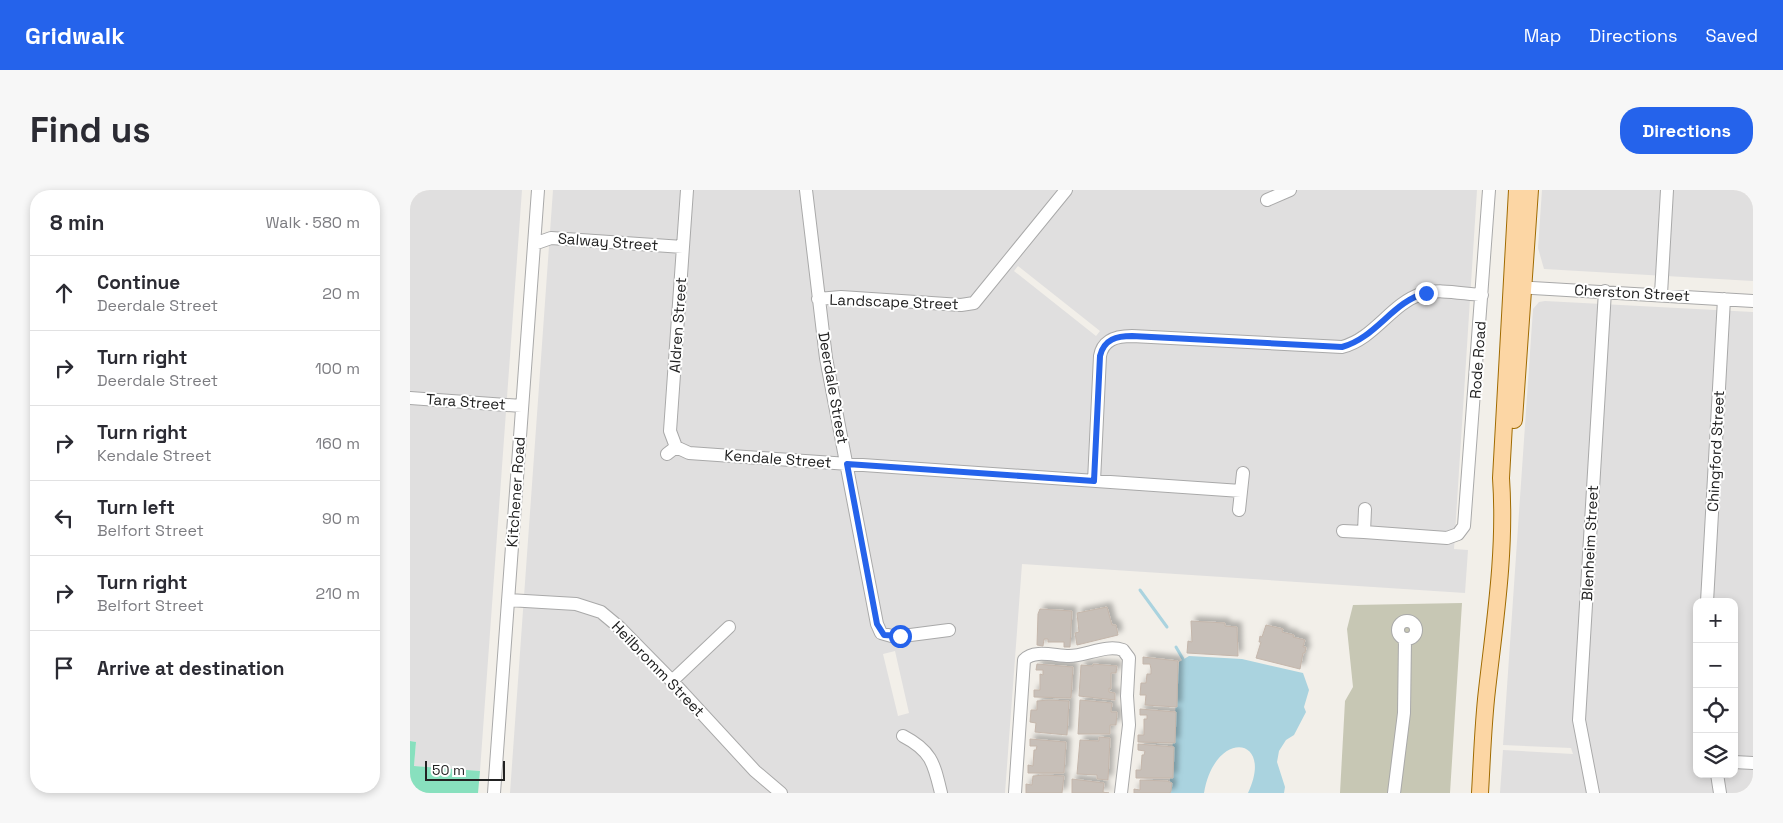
<!DOCTYPE html>
<meta charset="utf-8">
<style>
:root{--surface:#fff;--page:#f7f7f7;--text:#2b2b33;--muted:#7c7c81;--line:#e1e1e2;--accent:#2563eb}
body{margin:0;font-family:"Space Grotesk",sans-serif;background:var(--page);color:var(--text)}
.controls{position:absolute;right:15px;bottom:15px;display:grid;overflow:hidden;border-radius:10px;box-shadow:0 2px 8px #0003}
.controls button{width:45px;height:45px;display:grid;place-items:center;padding:0;border:0;border-bottom:1px solid var(--line);background:var(--surface);color:var(--text);font:25px sans-serif}
.scale{position:absolute;left:15px;bottom:12px;width:80px;box-sizing:border-box;padding-left:5px;border:2px solid #222;border-top:0;font-size:14px;line-height:18px;white-space:nowrap;color:#222;-webkit-text-stroke:4px #fff;paint-order:stroke}
.stop{position:absolute;width:15px;height:15px;margin:-11px;border:4px solid #2563eb;border-radius:50%;background:#fff}
.stop.end{background:#2563eb;border-color:#fff;box-shadow:0 1px 5px #0008}
.list{margin:0;padding:0;list-style:none}
h2{display:flex;justify-content:space-between;align-items:center;height:65px;margin:0;padding:0 20px;font-size:21px}
h2 small{font-size:16px;font-weight:400;color:var(--muted)}
.list li{display:grid;grid-template-columns:32px 1fr auto;gap:15px;align-items:center;box-sizing:border-box;height:75px;padding:0 20px;border-top:1px solid var(--line)}
.list b{display:block;font-size:19px;white-space:nowrap}
.list p{margin:0;font-size:16px;white-space:nowrap;color:var(--muted)}
.list em{font-size:16px;font-style:normal;color:var(--muted)}
.icon{flex:none;width:28px;height:28px;fill:none;stroke:currentColor;stroke-width:2;stroke-linecap:round;stroke-linejoin:round}
.map{position:relative;flex:none;width:1343px;height:603px;overflow:hidden;border-radius:20px}
header{display:flex;align-items:center;gap:30px;box-sizing:border-box;height:70px;padding:0 25px;background:var(--accent);color:#fff}
header strong{font-size:24px}
nav{display:flex;gap:28px;margin-inline-start:auto;font-size:18px}
.intro{display:flex;align-items:center;justify-content:space-between;box-sizing:border-box;height:120px;padding:0 30px}
h1{margin:0;font-size:35px}
.button{padding:12px 22px;border-radius:20px;background:var(--accent);color:#fff;font-size:18px;font-weight:700}
main{display:flex;gap:30px;padding:0 30px}
aside{flex:1;background:var(--surface);border-radius:20px;box-shadow:0 2px 8px #0003}
.map>svg:first-child{display:block}
</style>
<header>
<strong>Gridwalk</strong>
<nav><a>Map</a><a>Directions</a><a>Saved</a></nav>
</header>
<div class="intro"><h1>Find us</h1><a class="button">Directions</a></div>
<main>
<aside>
<h2>8 min<small>Walk · 580 m</small></h2>
<ul class="list">
<li><svg class="icon" aria-label="ahead" viewBox="0 0 24 24"><path d="M12 20V5M6 11l6-6 6 6"/></svg><div><b>Continue</b><p>Deerdale Street</p></div><em>20 m</em></li>
<li><svg class="icon" aria-label="right" viewBox="0 0 24 24"><path d="M7 20v-9h11M14 6l5 5-5 5"/></svg><div><b>Turn right</b><p>Deerdale Street</p></div><em>100 m</em></li>
<li><svg class="icon" aria-label="right" viewBox="0 0 24 24"><path d="M7 20v-9h11M14 6l5 5-5 5"/></svg><div><b>Turn right</b><p>Kendale Street</p></div><em>160 m</em></li>
<li><svg class="icon" aria-label="left" viewBox="0 0 24 24"><path d="M17 20v-9H6M10 6l-5 5 5 5"/></svg><div><b>Turn left</b><p>Belfort Street</p></div><em>90 m</em></li>
<li><svg class="icon" aria-label="right" viewBox="0 0 24 24"><path d="M7 20v-9h11M14 6l5 5-5 5"/></svg><div><b>Turn right</b><p>Belfort Street</p></div><em>210 m</em></li>
<li><svg class="icon" aria-label="arrive" viewBox="0 0 24 24"><path d="M6 21V4h12l-3 4 3 4H6"/></svg><div><b>Arrive at destination</b></div></li>
</ul>
</aside>
<div class="map">
<svg width="1343" height="603" viewBox="0 0 1343 603">
<defs>
<filter id="shadow"><feDropShadow dx="4.5" dy="-4.5" stdDeviation="2.5" flood-color="#0004"/></filter>
</defs>
<rect width="100%" height="100%" fill="#f2efe9"/>
<!-- residential -->
<path fill="#e0dfdf" fill-rule="evenodd" d="M0,0H112L70,581L4,576L6,552L0,551Z
M143,0H1067L1044,359L1058,360L1055,403L612,374L595,603H100ZM608,76L690,141L686,146L604,81ZM485,461L499,523L488,526L473,464Z
M1132,0H1343V91L1134,79L1128,58Z
M1135,111L1343,122V603H1090L1093,560L1163,564L1161,558L1093,555L1123,119L1129,112ZM1287,412H1324V584H1287Z"/>
<!-- construction -->
<path fill="#c7c7b4" d="M1052,413L1040,603H930L935,511L943,497L937,439L943,415Z"/>
<!-- pitch -->
<path fill="#88e0be" d="M0,551L6,552L4,576L70,581L68,603H0Z"/>
<!-- water -->
<path fill="#aad3df" d="M779,466L832,469L893,483L899,500L894,517L896,522L884,545L876,550L869,561L867,572L875,597L874,603H838C865,546 805,538 794,603H759L769,472Z"/>
<g fill="none" stroke-linecap="round" stroke-linejoin="round">
<!-- stream -->
<path stroke="#aad3df" stroke-width="3" d="M730,400L757,437
M766,457L773,469"/>
</g>
<!-- building -->
<path fill="#c7bfb8" stroke="#c4b6ab" filter="url(#shadow)" d="M697,417L702,435H706L708,445L667,455L665,443L669,442L667,423Z
M630,419L662,421L660,457H654V452H638V449H634L633,456L627,455L628,424Z
M781,431L815,433V436L827,437L828,466L777,463L778,451L782,452Z
M856,435L873,439L872,442L884,445L883,447L895,450L893,457H896L895,463H893L890,479L846,468L851,452H849L850,446L852,447Z
M733,467L768,471L767,517L735,515L736,505H730L731,493H736L737,484H741V479L740,474H733Z
M627,474L663,477L661,508L624,507V500H630V484L633,485V480H626Z
M683,474L707,476L706,483H701V499L699,498V502L705,503V510L669,506L671,475L683,476Z
M639,510L659,511L657,545L625,542L626,533L620,532L621,520H627V511Z
M670,510L702,513L701,522H707L706,535H700V544H668Z
M730,519L766,522L765,553L728,552V545H734V529H737V525H730Z
M689,547L700,548L698,590L687,589V585L667,584L670,550L689,551Z
M620,549L656,552L654,583H618V575L623,576L624,560H626L627,556H620Z
M728,554L764,557L763,588H726V580H731L732,565H734L735,561L728,560Z
M634,585L654,586L652,603H616V594L622,595L623,586Z
M662,589L694,593L693,602L699,603H662Z
M730,590L757,591L762,593L761,601L760,603H724V599L730,600Z"/>
<g fill="none" stroke-linecap="round" stroke-linejoin="round">
<defs>
<path id="minor" d="M396,0L416,168L467,434L471,443L485,447L539,440
M857,10L880,0
M124,54L141,48L273,57
M1106,97L1343,111
M1251,104L1257,0
M408,109L431,107L551,115L564,113L656,0
M0,208L112,216
M266,257L279,263L831,301
M257,264L266,257L260,241L277,0
M684,291L690,166C693,149 707,146 722,146L932,157C964,149 981,114 1011,104C1029,98 1053,104 1072,105
M829,320L833,283
M933,341L954,342L955,319
M954,342L1037,348L1048,344L1054,336L1079,0
M98,410L166,414L191,422L209,437L262,491L345,581L371,603
M1297,412L1314,109
M988 440a9 9 0 1 1 18 0a9 9 0 1 1-18 0Z
M262,491L319,437
M493,546C522,561 524,574 531,603
M1324,572L1343,573
M1307,584L1310,603
M84,603L128,0
M605,603L614,470C624,459 645,466 659,466C676,466 696,454 713,460L719,468L717,506L719,535L711,603
M984,603L994,523L995,449
M1183,603L1169,530L1195,101"/>
<path id="major" d="M1104,230L1120,0
M1070,603C1072,569 1073,534 1077,500C1085,430 1096,360 1091,288L1107,0"/>
</defs>
<!-- minor casing -->
<use href="#minor" stroke="#a9a9a9" stroke-width="14"/>
<!-- major casing -->
<use href="#major" stroke="#a06b00" stroke-width="18"/>
<!-- minor -->
<use href="#minor" stroke="#fff" stroke-width="12"/>
<!-- major -->
<use href="#major" stroke="#fcd6a4" stroke-width="16"/>
</g>
<g fill="none" stroke-linecap="round" stroke-linejoin="round">
<!-- route -->
<path stroke="#2563eb" stroke-width="6" d="M490,446L474,445L467,434L437,274L684,291L690,166C694,149 707,146 722,146L932,157C966,148 983,111 1016,103"/>
</g>
<g text-anchor="middle" stroke-width="4" stroke-linejoin="round" paint-order="stroke">
<!-- street labels -->
<g font-size="15" fill="#222" stroke="#fff">
<text transform="translate(198 52) rotate(4)" y="5">Salway Street</text>
<text transform="translate(1222 103) rotate(3)" y="5">Cherston Street</text>
<text transform="translate(484 112) rotate(2)" y="5">Landscape Street</text>
<text transform="translate(268 135) rotate(-86)" y="5">Aldren Street</text>
<text transform="translate(1068 170) rotate(-86)" y="5">Rode Road</text>
<text transform="translate(423 198) rotate(80)" y="5">Deerdale Street</text>
<text transform="translate(56 212) rotate(4)" y="5">Tara Street</text>
<text transform="translate(1306 261) rotate(-87)" y="5">Chingford Street</text>
<text transform="translate(368 269) rotate(4)" y="5">Kendale Street</text>
<text transform="translate(106 302) rotate(-86)" y="5">Kitchener Road</text>
<text transform="translate(1180 353) rotate(-87)" y="5">Blenheim Street</text>
<text transform="translate(248 479) rotate(46)" y="5">Heilbromm Street</text>
</g>
</g>
</svg>
<div class="controls">
<button>+</button>
<button>−</button>
<button><svg class="icon" aria-label="locate" viewBox="0 0 24 24"><circle cx="12" cy="12" r="6"/><path d="M12 2v4M12 18v4M2 12h4M18 12h4"/></svg></button>
<button><svg class="icon" aria-label="layers" viewBox="0 0 24 24"><path d="M12 4l9 5-9 5-9-5zM3 14l9 5 9-5"/></svg></button>
</div>
<div class="scale">50 m</div>
<div class="stop" style="left:490px;top:446px"></div>
<div class="stop end" style="left:1016px;top:103px"></div>
</div>
</main>
